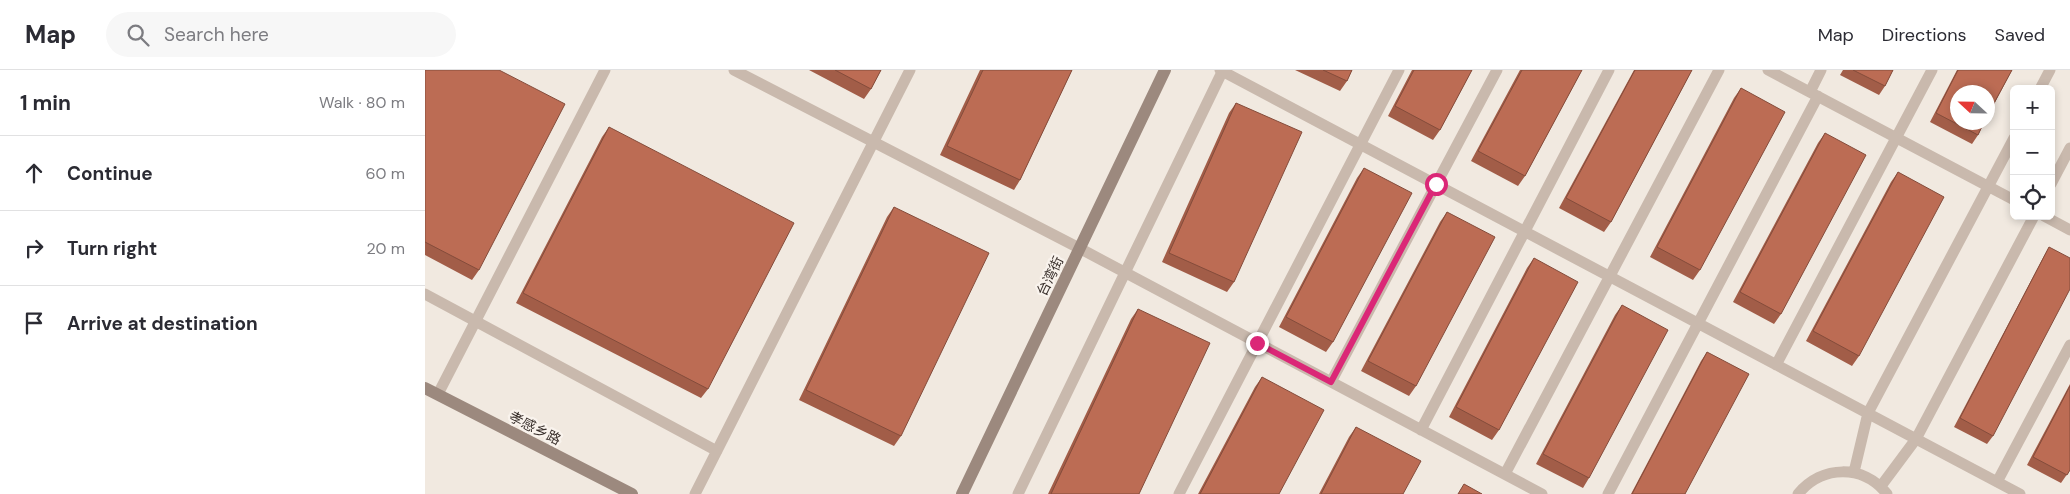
<!DOCTYPE html>
<meta charset="utf-8">
<style>
:root{--surface:#fff;--page:#f7f7f7;--text:#2b2b33;--muted:#7c7c81;--line:#e1e1e2}
body{margin:0;font-family:"DM Sans","Noto Sans SC",sans-serif;background:var(--page);color:var(--text)}
.controls{position:absolute;right:15px;top:15px;display:grid;overflow:hidden;border-radius:8px;box-shadow:0 2px 8px #0003}
.controls button{width:45px;height:45px;display:grid;place-items:center;padding:0;border:0;border-bottom:1px solid var(--line);background:var(--surface);color:var(--text);font:25px sans-serif}
.compass{position:absolute;left:1525px;top:15px;width:45px;height:45px;border-radius:50%;background:var(--surface);box-shadow:0 2px 8px #0003;rotate:292deg}
.stop{position:absolute;width:15px;height:15px;margin:-11px;border:4px solid #db2777;border-radius:50%;background:#fff}
.stop.end{background:#db2777;border-color:#fff;box-shadow:0 1px 5px #0008}
.list{margin:0;padding:0;list-style:none}
h2{display:flex;justify-content:space-between;align-items:center;height:65px;margin:0;padding:0 20px;font-size:21px}
h2 small{font-size:16px;font-weight:400;color:var(--muted)}
.list li{display:grid;grid-template-columns:32px 1fr auto;gap:15px;align-items:center;box-sizing:border-box;height:75px;padding:0 20px;border-top:1px solid var(--line)}
.list b{display:block;font-size:19px;white-space:nowrap}
.list em{font-size:16px;font-style:normal;color:var(--muted)}
.icon{flex:none;width:28px;height:28px;fill:none;stroke:currentColor;stroke-width:2;stroke-linecap:round;stroke-linejoin:round}
.map{position:relative;flex:none;width:1645px;height:424px;overflow:hidden}
header{display:flex;align-items:center;gap:30px;box-sizing:border-box;height:70px;padding:0 25px;background:var(--surface);border-bottom:1px solid var(--line)}
header strong{font-size:24px}
nav{display:flex;gap:28px;margin-inline-start:auto;font-size:18px}
.search{width:350px;height:45px;background:var(--page);display:flex;align-items:center;gap:12px;box-sizing:border-box;padding:0 18px;border-radius:28px;color:var(--muted);font-size:19px}
main{display:flex}
aside{flex:1;background:var(--surface)}
.map>svg:first-child{display:block}
</style>
<header>
<strong>Map</strong>
<div class="search"><svg class="icon" aria-label="search" viewBox="0 0 24 24"><circle cx="10" cy="10" r="6"/><path d="M15 15l6 6"/></svg>Search here</div>
<nav><a>Map</a><a>Directions</a><a>Saved</a></nav>
</header>
<main>
<aside>
<h2>1 min<small>Walk · 80 m</small></h2>
<ul class="list">
<li><svg class="icon" aria-label="ahead" viewBox="0 0 24 24"><path d="M12 20V5M6 11l6-6 6 6"/></svg><div><b>Continue</b></div><em>60 m</em></li>
<li><svg class="icon" aria-label="right" viewBox="0 0 24 24"><path d="M7 20v-9h11M14 6l5 5-5 5"/></svg><div><b>Turn right</b></div><em>20 m</em></li>
<li><svg class="icon" aria-label="arrive" viewBox="0 0 24 24"><path d="M6 21V4h12l-3 4 3 4H6"/></svg><div><b>Arrive at destination</b></div></li>
</ul>
</aside>
<div class="map">
<svg width="1645" height="424" viewBox="0 0 1645 424">
<rect width="100%" height="100%" fill="#f1e9e0"/>
<g fill="none" stroke-linecap="round" stroke-linejoin="round">
<!-- lane -->
<path stroke="#c9b9ad" stroke-width="11" d="M309,0L654,178L1117,424
M795,0L1595,424
M1343,0L1589,130
M1615,19L1625,0
M1385,22L1396,0
M1626,114L1645,78
M1619,146L1645,160
M0,224L292,381
M1351,295L1507,0
M906,312L1072,0
M13,324L180,0
M996,360L1184,0
M1429,402L1443,343L1589,68
M1080,404L1294,0
M1572,412L1645,275
M1456,416L1491,369L1609,146
M270,424L485,0
M593,424L798,0
M754,424L974,0
M1183,424L1393,26
M1373,424C1397,395 1438,394 1462,424"/>
<!-- secondary -->
<path stroke="#9c897e" stroke-width="12" d="M0,318L207,424
M537,424L740,0"/>
</g>
<!-- wall -->
<path fill="#a25d48" d="M0,0L54,200L47,210L0,185Z
M384,0H456L446,19L439,29Z
M555,0H647L595,110L589,120L515,85Z
M870,0H927L922,11L915,21Z
M987,0H1047L1015,60L1008,70L963,46Z
M1095,0H1157L1100,106L1093,116L1046,91Z
M1209,0H1267L1186,152L1179,162L1134,138Z
M1418,0H1468L1460,16L1454,25L1415,5Z
M1532,0H1587L1553,65L1547,74L1505,52Z
M1316,18L1275,200L1268,210L1225,187L1309,28Z
M811,33L809,212L802,222L737,192L804,43Z
M184,57L283,319L276,328L91,233L177,67Z
M1400,63L1356,244L1349,254L1308,232L1393,73Z
M939,98L908,272L901,282L854,257L932,108Z
M1473,102L1434,286L1427,296L1381,271L1466,112Z
M469,137L476,366L469,376L374,330L462,147Z
M1022,142L991,316L984,326L936,301L1015,152Z
M1624,177L1568,366L1562,374L1529,357L1619,186Z
M1109,188L1074,360L1067,370L1024,347L1102,198Z
M1197,235L1164,408L1158,418L1111,394L1190,245Z
M713,239L714,424H623L706,249Z
M1282,282L1260,424H1206L1276,291Z
M837,307L854,424H773L830,317Z
M1645,314V400L1636,413L1602,395Z
M931,357L978,424H894L924,367Z"/>
<!-- building -->
<path fill="#bc6c54" stroke="#844c3b" d="M0,0H74L140,34L54,200L0,172Z
M410,0H456L446,19Z
M558,0H647L595,110L522,76Z
M898,0H927L922,11Z
M989,0H1047L1015,60L970,36Z
M1097,0H1157L1100,106L1053,81Z
M1210,0H1267L1186,152L1141,128Z
M1428,0H1468L1460,16Z
M1533,0H1587L1562,46V22H1532V52H1559L1553,65L1511,43Z
M1316,18L1360,42L1275,200L1232,177Z
M811,33L877,62L809,212L744,183Z
M184,57L369,153L283,319L98,223Z
M1400,63L1441,85L1356,244L1315,222Z
M939,98L987,123L908,272L861,247Z
M1473,102L1519,127L1434,286L1388,261Z
M469,137L564,183L476,366L381,320Z
M1022,142L1070,167L991,316L943,291Z
M1624,177L1645,188V219L1568,366L1535,348Z
M1109,188L1153,212L1074,360L1031,337Z
M1197,235L1243,260L1164,408L1118,384Z
M713,239L785,273L714,424H626Z
M1282,282L1324,304L1260,424H1207Z
M837,307L899,340L854,424H775Z
M1645,316V400L1642,405L1608,387Z
M931,357L996,391L978,424H896Z
M1039,414L1057,424H1033Z"/>
<g fill="none" stroke-linecap="round" stroke-linejoin="round">
<!-- route -->
<path stroke="#db2777" stroke-width="6" d="M832,273L906,312L1011,114"/>
</g>
<g text-anchor="middle" stroke-width="4.5" stroke-linejoin="round" paint-order="stroke">
<!-- street labels -->
<g font-size="14" fill="#382f2b" stroke="#f9f3ed">
<text transform="translate(625 206) rotate(-64)" y="5">台湾街</text>
<text transform="translate(110 358) rotate(27)" y="5">孝感乡路</text>
</g>
</g>
</svg>
<div class="controls">
<button>+</button>
<button>−</button>
<button><svg class="icon" aria-label="locate" viewBox="0 0 24 24"><circle cx="12" cy="12" r="6"/><path d="M12 2v4M12 18v4M2 12h4M18 12h4"/></svg></button>
</div>
<svg class="compass" viewBox="-18 -18 36 36"><path d="M0-13l5 13h-10z" fill="#e53935"/><path d="M0 13l5-13h-10z" fill="#7c7c81"/></svg>
<div class="stop" style="left:1011px;top:114px"></div>
<div class="stop end" style="left:832px;top:273px"></div>
</div>
</main>
